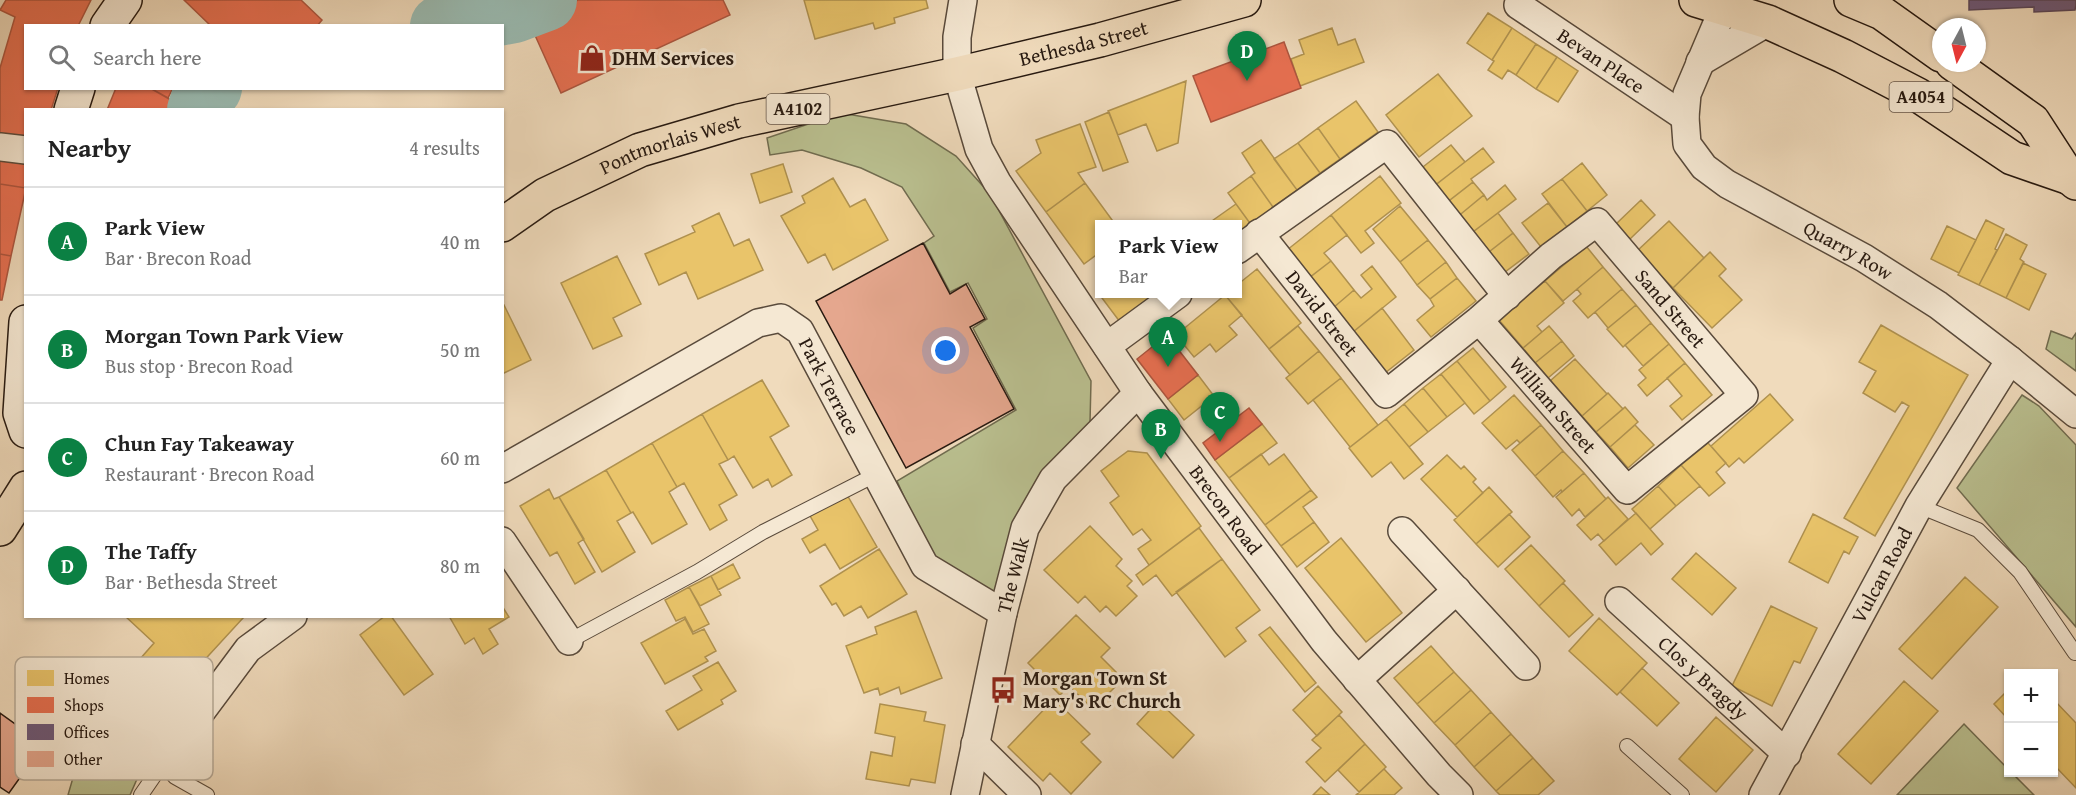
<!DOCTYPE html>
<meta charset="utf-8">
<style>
:root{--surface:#fff;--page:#f6f6f6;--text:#222;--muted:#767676;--line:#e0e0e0;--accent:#0b8043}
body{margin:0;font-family:"Gentium Book Plus",serif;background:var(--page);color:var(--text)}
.controls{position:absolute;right:18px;bottom:18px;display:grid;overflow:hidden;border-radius:0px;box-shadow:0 2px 4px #0004}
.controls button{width:54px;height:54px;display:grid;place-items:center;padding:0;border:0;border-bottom:2px solid var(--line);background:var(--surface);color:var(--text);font:30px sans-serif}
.compass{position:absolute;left:1932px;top:18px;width:54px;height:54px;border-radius:50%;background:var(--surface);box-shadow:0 2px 4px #0004;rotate:187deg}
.you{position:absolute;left:946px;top:351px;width:21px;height:21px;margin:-15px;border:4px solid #fff;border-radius:50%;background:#1a73e8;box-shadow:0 0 0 9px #1a73e833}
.badge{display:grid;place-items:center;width:39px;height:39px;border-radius:50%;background:var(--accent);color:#fff;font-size:20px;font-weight:700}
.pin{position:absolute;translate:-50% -50px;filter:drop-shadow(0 2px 3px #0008)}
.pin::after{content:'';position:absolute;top:32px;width:21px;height:18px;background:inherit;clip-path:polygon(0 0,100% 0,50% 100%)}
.popup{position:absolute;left:1095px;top:220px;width:147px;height:78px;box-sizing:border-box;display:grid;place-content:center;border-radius:0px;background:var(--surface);filter:drop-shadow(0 2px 4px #0005);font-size:20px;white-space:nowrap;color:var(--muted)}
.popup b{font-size:22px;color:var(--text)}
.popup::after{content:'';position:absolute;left:50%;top:100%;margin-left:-12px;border:12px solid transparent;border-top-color:var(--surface)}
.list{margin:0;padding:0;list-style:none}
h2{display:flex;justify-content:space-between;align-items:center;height:78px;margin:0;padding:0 24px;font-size:26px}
h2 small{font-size:20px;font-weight:400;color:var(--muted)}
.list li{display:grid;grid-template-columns:39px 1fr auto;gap:18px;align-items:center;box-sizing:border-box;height:108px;padding:0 24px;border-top:2px solid var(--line)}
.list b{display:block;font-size:22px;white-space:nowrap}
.list p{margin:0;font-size:20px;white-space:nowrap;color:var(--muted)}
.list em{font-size:20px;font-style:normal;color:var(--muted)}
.icon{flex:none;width:33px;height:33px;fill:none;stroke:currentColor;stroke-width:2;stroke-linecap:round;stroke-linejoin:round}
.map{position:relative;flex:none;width:2076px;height:795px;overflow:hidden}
.search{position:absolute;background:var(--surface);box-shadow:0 2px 4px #0004;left:24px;top:24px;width:480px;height:66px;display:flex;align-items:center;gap:15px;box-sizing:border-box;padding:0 21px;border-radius:0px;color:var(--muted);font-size:22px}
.panel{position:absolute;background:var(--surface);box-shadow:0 2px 4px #0004;left:24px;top:108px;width:480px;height:510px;border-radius:0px}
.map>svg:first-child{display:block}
</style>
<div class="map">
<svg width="2076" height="795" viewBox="0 0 2076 795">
<rect width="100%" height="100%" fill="#f0dbbc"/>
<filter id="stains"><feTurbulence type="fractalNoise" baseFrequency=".00333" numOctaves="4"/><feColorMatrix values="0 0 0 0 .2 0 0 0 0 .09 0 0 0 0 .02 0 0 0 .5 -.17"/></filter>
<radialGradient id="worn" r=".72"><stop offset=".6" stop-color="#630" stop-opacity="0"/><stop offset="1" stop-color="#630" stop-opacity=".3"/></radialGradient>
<!-- green -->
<path fill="#bac090" stroke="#706c50" stroke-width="1.5" d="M841,113L906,124L956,156L990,194L1091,381L1090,422L1044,475L997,595L932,560L897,481L1016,410L973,328L987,319L968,283L950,292L924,243L934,236L902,187L861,168L802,150L770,155L767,138Z
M2051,331L2072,339L2076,333V371L2046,349Z
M2022,395L2039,406L2076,445V627L1957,488Z
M126,715L151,730L137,779L130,795H68L81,750Z
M1964,724L2008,769V772L2012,773L2034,795H1897Z"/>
<!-- homes -->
<path fill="#e9c46a" stroke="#af914f" stroke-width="1.5" d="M804,0H926L928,8L894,18L895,23L875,29L873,23L815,39Z
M1488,13L1512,28L1492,60L1467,43Z
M1332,28L1338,45L1355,39L1364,62L1300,86L1291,59L1304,54L1299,40Z
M1512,28L1536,44L1516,75L1508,70L1502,79L1488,70L1494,61L1492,60Z
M1536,44L1557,57L1536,89L1516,75Z
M1557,57L1578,71L1558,102L1536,89Z
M1438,74L1472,116L1419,157L1386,115Z
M1186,81L1178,143L1157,151L1146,124L1118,135L1108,111Z
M1356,101L1378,132L1340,159L1318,128Z
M1109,112L1128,162L1103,171L1085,122Z
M1080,124L1096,167L1078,173L1085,183L1046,212L1016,171L1041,153L1036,140Z
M1318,128L1340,159L1320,173L1298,143Z
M1261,140L1297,190L1273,207L1251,176L1255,173L1242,153Z
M1298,143L1320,173L1297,190L1274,159Z
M1451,145L1465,162L1433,187L1419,170Z
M1483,148L1494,162L1471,179L1473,182L1445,204L1433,187Z
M1582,163L1607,195L1587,211L1562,179Z
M783,164L792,192L760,203L751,174Z
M1251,176L1275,210L1252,226L1228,193Z
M1380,176L1401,203L1365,231L1374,243L1361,253L1331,215Z
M833,178L850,207L865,199L888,240L833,270L825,254L808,263L781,216L805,203L802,196Z
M1562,179L1587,211L1567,227L1542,194Z
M1473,182L1484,195L1456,218L1445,204Z
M1085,183L1115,224H1099V253L1084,264L1046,212Z
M1505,185L1516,199L1469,235L1456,218L1484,195L1487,200Z
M1641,200L1655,215L1630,239L1616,224Z
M1548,203L1567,227L1541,247L1522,223Z
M1236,204L1252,226L1237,237V224H1210L1209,223Z
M1400,206L1428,240L1400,262L1373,229Z
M719,213L734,246L749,239L763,270L698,299L686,272L659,285L645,254L695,232L692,226Z
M1498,213L1513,233L1485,255L1469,235Z
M1331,215L1347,235L1324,253L1331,261L1309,278L1287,250Z
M1986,220L2004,229L1995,249L1997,250L1979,285L1958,275Z
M1669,221L1704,258L1673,288L1637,251Z
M1947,226L1976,240L1959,273L1931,259Z
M1513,233L1529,254L1501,275L1485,255Z
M2006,234L2027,245L2020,259L2024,262L2006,298L1979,285Z
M1428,240L1446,262L1417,285L1400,262Z
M1586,246L1603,267L1563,301L1545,281Z
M1710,252L1726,269L1719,276L1742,300L1712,328L1673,288Z
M617,256L641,304L613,318L622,336L593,349L561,283Z
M1331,261L1354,290L1333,308L1309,278Z
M1446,262L1457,278L1430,299L1417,285Z
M2023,263L2046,274L2029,310L2006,298Z
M1372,266L1396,297L1353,332L1333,308L1354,290L1361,298L1372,289L1361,275Z
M1603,267L1622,289L1588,318L1573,301L1581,294L1577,289Z
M1257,269L1301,323L1269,349L1225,295L1237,294V285Z
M1457,278L1476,301L1431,337L1417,320L1434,306L1430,299Z
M1545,281L1564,303L1537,326L1542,332L1523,348L1499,320Z
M1622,289L1636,305L1608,328L1595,312Z
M1099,294H1159L1120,322Z
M1225,295L1242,315L1229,326L1237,335L1216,352L1210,344L1194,357L1176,335Z
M504,305L531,360L502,374V306Z
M1636,305L1651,323L1623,347L1607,329Z
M1382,308L1414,350L1385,373L1353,332Z
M1651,323L1669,344L1643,366L1625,345Z
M1881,325L1968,375L1875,536L1844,518L1909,406L1902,402L1895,412L1863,393L1876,371L1859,362Z
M1298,326L1319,351L1290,375L1269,349Z
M1549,326L1562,341L1535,363L1523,348Z
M1562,341L1574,356L1548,378L1535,363Z
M1669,344L1685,363L1647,396L1638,385L1646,378L1639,370Z
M1473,348L1506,387L1490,401L1457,361Z
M1319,351L1341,378L1308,404L1286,378Z
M1575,359L1607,394L1582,416L1550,381Z
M1457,361L1490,401L1474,414L1441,374Z
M1685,363L1712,395L1682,420L1670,406L1682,396L1667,378Z
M1441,374L1465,403L1447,417L1423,388Z
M1198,375L1214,396L1184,420L1168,399Z
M1341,378L1378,425L1350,447L1313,400Z
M762,380L789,426L770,437L792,475L772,487L768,479L753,488L734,456L728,460L702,414Z
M1423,388L1447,417L1428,432L1404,404Z
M1608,393L1623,409L1596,432L1582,416Z
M1770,394L1793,420L1744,463L1739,458L1729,467L1711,446Z
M1514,395L1541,425L1520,443L1517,440L1506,449L1482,423Z
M1404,404L1428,432L1409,447L1386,419Z
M1625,407L1638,422L1610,447L1596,432Z
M702,414L728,460L719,464L737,495L719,505L727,520L710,530L684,483L677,487L652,443Z
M1386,419L1423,464L1404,479L1391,462L1372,477L1349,448Z
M1262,424L1277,443L1229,478L1215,460Z
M1541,425L1563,451L1535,476L1512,450Z
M1635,425L1654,445L1628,468L1610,447Z
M652,443L677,487L669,492L687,524L652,544L633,512L631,513L606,470Z
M1708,443L1726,463L1716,472L1725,483L1709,496L1681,465Z
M1128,451L1147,453L1201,526L1149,565L1138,549L1151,540L1142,529L1133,535L1110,503L1119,496L1101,471Z
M1563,451L1584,473L1562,492L1561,490L1553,497L1535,476Z
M1261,454L1269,465L1284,454L1311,490L1265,525L1229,478Z
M1447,455L1461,469L1464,466L1476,479L1473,482L1483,493L1457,517L1421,479Z
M1681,465L1700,486L1676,506L1658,486Z
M606,470L631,513L617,521L635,552L602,572L559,497Z
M1584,473L1606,499L1585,517L1579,509L1572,516L1556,497Z
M1658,486L1676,506L1650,529L1632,509Z
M1489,487L1512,512L1476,544L1454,520Z
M549,489L554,499L559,497L584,539L578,543L595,572L575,584L557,552L550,556L520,506Z
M1311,490L1317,497L1303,507L1314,522L1281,546L1265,525Z
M846,493L877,547L840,569L825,544L810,553L802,539L818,530L809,514Z
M1608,497L1628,519L1604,541L1598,534L1591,540L1577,525Z
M1636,513L1663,544L1651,555L1641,543L1616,565L1599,545Z
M1509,514L1530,537L1498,567L1476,544Z
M1813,514L1858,537L1849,554L1844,551L1828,583L1789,562Z
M1314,522L1329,542L1297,567L1281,546Z
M1090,526L1122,559L1116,566L1132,581L1127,586L1137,596L1116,616L1106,606L1100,612L1085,596L1078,603L1044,570Z
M1199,528L1222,559L1172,596L1156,575L1143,585L1136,575Z
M1341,538L1402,613L1366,642L1305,568Z
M1531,545L1565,581L1539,606L1505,569Z
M879,549L907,594L868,618L861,606L844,616L836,603L832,605L820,586Z
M1696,553L1736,588L1712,615L1672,579Z
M1222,559L1260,610L1236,628L1246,641L1225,657L1176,592Z
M733,564L740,578L718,590L711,576Z
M711,576L721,595L700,606L689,587Z
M1965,577L1998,607L1932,679L1899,649Z
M1563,583L1593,615L1569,637L1539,606Z
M689,587L709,624L693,632L685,617L676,621L665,600Z
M502,606L509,617L489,629L498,644L483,654L474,638L465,644L449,616H502Z
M1771,606L1817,628L1800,663L1794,661L1772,706L1732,686Z
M916,611L942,678L901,694L899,687L880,695L878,688L864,693L846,646L877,634L875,627Z
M1076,615L1110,648L1101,657L1123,679L1093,709L1069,686L1060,695L1028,663Z
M125,616H241L243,618L176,691L140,659L154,643Z
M385,616H391L433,674L404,695L360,635Z
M1599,618L1647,663L1617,695L1569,651Z
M685,619L693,634L704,629L716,651L705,657L708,661L665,684L641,643Z
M1270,627L1316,683L1305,692L1259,635Z
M1431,646L1454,672L1417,704L1394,678Z
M718,662L736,691L721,700L723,704L678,730L666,711L702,690L693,676Z
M1642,668L1679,703L1657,726L1620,692Z
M1454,672L1471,690L1434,723L1417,704Z
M1904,681L1938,711L1871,784L1838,754Z
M1318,686L1342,712L1317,736L1293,710Z
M1471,690L1491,712L1455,745L1434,723Z
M2008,690V719L1994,704Z
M1054,699L1090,734L1081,742L1101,762L1071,794L1050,773L1043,781L1008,747Z
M2054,700L2076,723V788L2054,765Z
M1158,701L1194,735L1173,758L1137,724Z
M880,704L926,712L924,721L945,725L935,783L911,779L909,786L866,779L871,752L892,756L895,737L875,733Z
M1491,712L1511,734L1474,767L1455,745Z
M1339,715L1365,744L1325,782L1306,762L1321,748L1312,740Z
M1716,717L1753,750L1716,792L1679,759Z
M1511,734L1533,758L1496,791L1474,767Z
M1365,744L1386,767L1359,792L1338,770Z
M1533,758L1554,781L1538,795H1500L1496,791Z
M1384,769L1402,788L1394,795H1356Z
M1321,787L1330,795H1313Z"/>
<!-- shops -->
<path fill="#e76f51" stroke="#ad553e" stroke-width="1.5" d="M6,0H91L78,26H26V88H58L51,110H26V142L0,137V68L15,17L0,10Z
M184,0H301L322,20L317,26H211Z
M578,0H723L730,15L561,93L529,22Z
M1284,42L1301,88L1211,122L1193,76Z
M116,88H150L178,104L175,110H107Z
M150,88H173L168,98Z
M0,156L26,159V188L0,184Z
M0,184L26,188L11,256L0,254Z
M0,254L11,256L2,300H0Z
M1167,335L1198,375L1168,399L1137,359Z
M1249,408L1262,424L1215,460L1203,443Z"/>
<!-- offices -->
<path fill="#6d597a" stroke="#58465a" stroke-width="1.5" d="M1969,0H2076V5L2075,10L2034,12V7L1969,10Z"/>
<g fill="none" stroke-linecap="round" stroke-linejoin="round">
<!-- river -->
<path stroke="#9abbb2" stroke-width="62" d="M441,26L514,12L546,0
M198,110L204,93L211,88"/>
</g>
<!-- building -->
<path fill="#e5a78e" stroke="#271910" stroke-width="1.5" d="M923,243L950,294L966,284L985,319L970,327L1014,409L906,468L816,301Z
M0,713L36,739L26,752L34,758L9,793L0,787Z"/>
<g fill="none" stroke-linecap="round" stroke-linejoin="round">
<defs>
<path id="lane" d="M1919,506L1978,530L2020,572L2075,653
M569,641L697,572L763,532L875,475L877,477
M1627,746L1682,795
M141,795L163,763L175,777L207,795"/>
<g id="street">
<path id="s1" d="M963,0L957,37V74L979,149L997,182L1138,393L1324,641L1439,775L1459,795"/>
<path id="s2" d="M1518,5L1685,117"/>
<path id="s3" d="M1724,7L1687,94L1685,117L1687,144L1704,167L1727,184L1864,258L1938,305L2010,360L2076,414"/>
<path d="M1700,62L1768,22"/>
<path d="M0,147L26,150"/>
<path id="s4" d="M1259,233L1386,394L1479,320L1551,256L1597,222L1744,395L1627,490L1479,320"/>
<path d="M1237,250L1387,144L1507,296"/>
<path d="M1107,346L1178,294"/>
<path id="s5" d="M502,469L758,323L781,318L800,331L925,566L1003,613"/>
<path d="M1402,531L1526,666"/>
<path d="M502,541L569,641"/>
<path id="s6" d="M1619,601L1787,754"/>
<path d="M1357,680L1457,590"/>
<path d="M975,744L1027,795"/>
<path d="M163,763L248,649L293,616"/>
<path id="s7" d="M965,795L1003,613L1025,528L1053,479L1138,393"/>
<path id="s8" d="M1763,795L1919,506L2010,360"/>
</g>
<path id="secondary" d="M107,26L125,0
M71,110L78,88
M26,322L20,413L26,431"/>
<g id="primary">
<path d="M1696,0L1768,22L1843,56L1918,95L2012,158L2070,178"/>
<path d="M1851,0L1882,13L1941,55"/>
<path d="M1952,63L2033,121L2070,178L2076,183"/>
<path id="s9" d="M502,225L545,195L640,150L739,121L957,74L1100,40L1244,0"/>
<path d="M0,529L26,488"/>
</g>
</defs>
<!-- lane casing -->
<use href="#lane" stroke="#594a3b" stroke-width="16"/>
<!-- street casing -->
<use href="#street" stroke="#594a3b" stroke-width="30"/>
<!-- secondary casing -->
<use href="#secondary" stroke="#271910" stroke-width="36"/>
<!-- primary casing -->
<use href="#primary" stroke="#271910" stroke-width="36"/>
<!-- lane -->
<use href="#lane" stroke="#f5e8d3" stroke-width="14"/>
<!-- street -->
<use href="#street" stroke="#f5e8d3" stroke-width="27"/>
<!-- secondary -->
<use href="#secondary" stroke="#f5e8d3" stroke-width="33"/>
<!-- primary -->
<use href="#primary" stroke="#f0dbbc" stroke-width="33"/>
</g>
<!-- icons -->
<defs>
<symbol id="shop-bare" viewBox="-9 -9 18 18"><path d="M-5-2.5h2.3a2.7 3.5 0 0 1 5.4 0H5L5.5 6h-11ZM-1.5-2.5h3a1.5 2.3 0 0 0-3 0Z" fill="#8f2418" stroke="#f5e8d3" stroke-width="2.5" paint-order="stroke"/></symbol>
<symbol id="bus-bare" viewBox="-9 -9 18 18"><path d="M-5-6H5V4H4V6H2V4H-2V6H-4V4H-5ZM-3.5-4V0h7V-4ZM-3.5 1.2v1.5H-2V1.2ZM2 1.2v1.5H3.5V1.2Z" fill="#8f2418" stroke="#f5e8d3" stroke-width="2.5" paint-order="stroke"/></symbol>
</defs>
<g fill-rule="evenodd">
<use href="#shop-bare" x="573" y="39" width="38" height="38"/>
<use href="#bus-bare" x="984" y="671" width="38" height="38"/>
</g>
<g text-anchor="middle" stroke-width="6" stroke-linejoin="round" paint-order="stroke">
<!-- shield labels -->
<g fill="#f5e8d3" stroke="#65574a" stroke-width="1.5">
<rect x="1889.5" y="82" width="63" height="30" rx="4.5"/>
<rect x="766.5" y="94" width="63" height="30" rx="4.5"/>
</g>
<g font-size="18" font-weight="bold" fill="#271910">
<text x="1921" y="103">A4054</text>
<text x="798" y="115">A4102</text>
</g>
<!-- street labels -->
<g font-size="20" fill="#271910" stroke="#f5e8d3">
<text dy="7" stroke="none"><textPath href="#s9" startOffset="614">Bethesda Street</textPath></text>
<text dy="7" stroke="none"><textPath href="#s2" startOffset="100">Bevan Place</textPath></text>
<text dy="7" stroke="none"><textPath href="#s9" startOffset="188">Pontmorlais West</textPath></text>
<text dy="7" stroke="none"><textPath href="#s3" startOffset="340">Quarry Row</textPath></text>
<text dy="7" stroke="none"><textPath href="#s4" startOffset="591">Sand Street</textPath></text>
<text dy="7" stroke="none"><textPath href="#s4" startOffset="102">David Street</textPath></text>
<text dy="7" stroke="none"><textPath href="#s5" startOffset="404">Park Terrace</textPath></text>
<text transform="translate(1553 405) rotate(49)" y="7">William Street</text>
<text dy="7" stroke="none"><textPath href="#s1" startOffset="590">Brecon Road</textPath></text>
<text dy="7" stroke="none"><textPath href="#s7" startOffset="225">The Walk</textPath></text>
<text dy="7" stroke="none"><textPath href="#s8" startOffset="250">Vulcan Road</textPath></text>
<text dy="7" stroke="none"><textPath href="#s6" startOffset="114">Clos y Bragdy</textPath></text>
</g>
<!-- poi labels -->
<g font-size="20" font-weight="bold" fill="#271910" stroke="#f5e8d3" text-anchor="start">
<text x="612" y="65">DHM Services</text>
<text x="1023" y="685">Morgan Town St<tspan x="1023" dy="23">Mary's RC Church</tspan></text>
</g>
</g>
<!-- legend -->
<rect x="15" y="657" width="198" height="123" rx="9" fill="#f5e8d3" stroke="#b7aa98" stroke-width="1.5"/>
<rect x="27" y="670" width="27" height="16" fill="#e9c46a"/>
<rect x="27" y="697" width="27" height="16" fill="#e76f51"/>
<rect x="27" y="724" width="27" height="16" fill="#6d597a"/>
<rect x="27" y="751" width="27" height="16" fill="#e5a78e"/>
<g font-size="16" fill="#271910">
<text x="64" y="684">Homes</text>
<text x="64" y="711">Shops</text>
<text x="64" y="738">Offices</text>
<text x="64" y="765">Other</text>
</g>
<rect width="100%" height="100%" filter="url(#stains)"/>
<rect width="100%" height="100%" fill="url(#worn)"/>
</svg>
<div class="controls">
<button>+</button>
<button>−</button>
</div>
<svg class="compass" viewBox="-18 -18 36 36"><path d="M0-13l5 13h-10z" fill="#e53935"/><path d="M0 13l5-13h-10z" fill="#767676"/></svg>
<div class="you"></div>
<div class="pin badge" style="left:1168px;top:367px">A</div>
<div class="popup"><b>Park View</b>Bar</div>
<div class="pin badge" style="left:1161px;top:459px">B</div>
<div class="pin badge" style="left:1220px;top:442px">C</div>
<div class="pin badge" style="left:1247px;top:81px">D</div>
<div class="search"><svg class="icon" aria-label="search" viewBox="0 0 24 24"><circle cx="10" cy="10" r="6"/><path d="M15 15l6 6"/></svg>Search here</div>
<section class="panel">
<h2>Nearby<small>4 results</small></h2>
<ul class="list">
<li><span class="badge">A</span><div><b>Park View</b><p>Bar · Brecon Road</p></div><em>40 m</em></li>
<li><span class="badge">B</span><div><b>Morgan Town Park View</b><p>Bus stop · Brecon Road</p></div><em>50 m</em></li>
<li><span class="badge">C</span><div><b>Chun Fay Takeaway</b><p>Restaurant · Brecon Road</p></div><em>60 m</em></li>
<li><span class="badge">D</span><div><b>The Taffy</b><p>Bar · Bethesda Street</p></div><em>80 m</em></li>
</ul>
</section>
</div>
